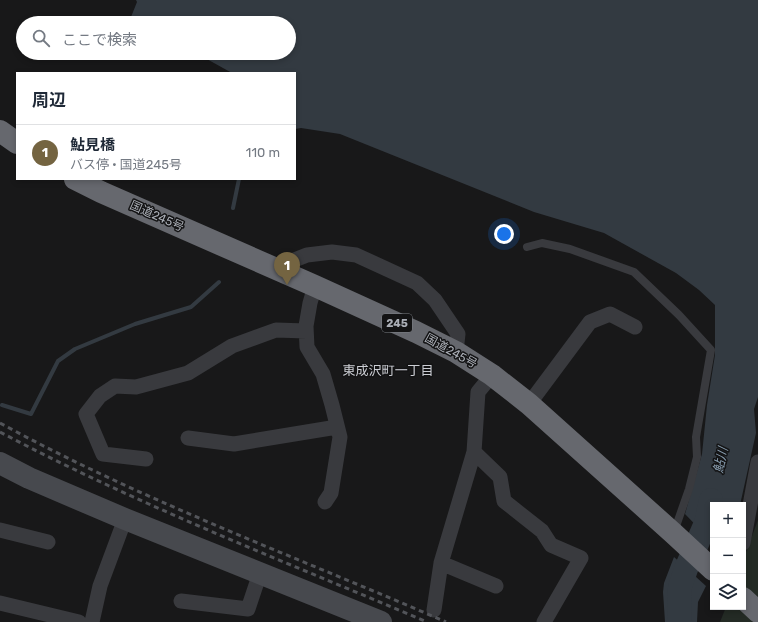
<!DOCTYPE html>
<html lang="ja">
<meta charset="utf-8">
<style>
:root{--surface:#fff;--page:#f6f6f7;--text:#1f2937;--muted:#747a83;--line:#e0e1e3;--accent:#746441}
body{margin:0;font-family:Rubik,"Noto Sans JP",sans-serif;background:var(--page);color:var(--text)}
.controls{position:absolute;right:12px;bottom:12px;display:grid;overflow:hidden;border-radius:0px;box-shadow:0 2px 6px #0003}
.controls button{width:36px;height:36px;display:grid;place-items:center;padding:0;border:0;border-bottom:1px solid var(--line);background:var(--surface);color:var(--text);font:20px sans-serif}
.you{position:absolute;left:504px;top:234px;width:14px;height:14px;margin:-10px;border:3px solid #fff;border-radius:50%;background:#1a73e8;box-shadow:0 0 0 6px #1a73e833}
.badge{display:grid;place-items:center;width:26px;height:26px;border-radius:50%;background:var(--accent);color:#fff;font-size:13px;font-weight:700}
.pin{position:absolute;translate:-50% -33px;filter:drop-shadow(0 1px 2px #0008)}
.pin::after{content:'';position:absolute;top:21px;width:14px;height:12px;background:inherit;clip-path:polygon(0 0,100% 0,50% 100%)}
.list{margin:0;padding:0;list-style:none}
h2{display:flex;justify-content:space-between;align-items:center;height:52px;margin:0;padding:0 16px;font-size:17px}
h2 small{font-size:13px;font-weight:400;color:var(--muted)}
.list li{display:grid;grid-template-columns:26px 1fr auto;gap:12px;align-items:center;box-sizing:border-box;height:56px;padding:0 16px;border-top:1px solid var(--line)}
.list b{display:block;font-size:15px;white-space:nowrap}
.list p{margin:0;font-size:13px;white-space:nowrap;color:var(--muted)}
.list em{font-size:13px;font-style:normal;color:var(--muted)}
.icon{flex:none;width:22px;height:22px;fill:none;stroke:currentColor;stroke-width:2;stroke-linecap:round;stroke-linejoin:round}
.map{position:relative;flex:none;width:758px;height:622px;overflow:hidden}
.search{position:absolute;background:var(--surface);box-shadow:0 2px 6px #0003;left:16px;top:16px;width:280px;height:44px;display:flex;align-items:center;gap:10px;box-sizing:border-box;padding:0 14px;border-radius:22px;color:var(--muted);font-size:15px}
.panel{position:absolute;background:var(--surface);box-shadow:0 2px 6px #0003;left:16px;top:72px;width:280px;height:108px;border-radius:0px}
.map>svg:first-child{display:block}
</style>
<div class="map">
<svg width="758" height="622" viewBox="0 0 758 622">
<rect width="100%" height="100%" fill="#181819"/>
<!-- green -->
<path fill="#242b25" d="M758,520V622H720L726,607H743V560Z"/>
<!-- water -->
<path fill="#333a41" d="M136,0H758V397L754,409L756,433L740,505H713V543L685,514L702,454L707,405L715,355V305L699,290L676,273L604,233L534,212L340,134L301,128L295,129V73H232L196,53H289V23H142L131,17L137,2Z
M674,557L706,586L698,602L697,622H665L663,592L664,583Z"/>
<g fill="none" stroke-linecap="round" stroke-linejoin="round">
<!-- stream -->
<path stroke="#333a41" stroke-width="4" d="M233,208L239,179
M2,405L31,414L58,361L75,349L135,324L191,307L219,282"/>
<!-- river -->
<path stroke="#333a41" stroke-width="24" d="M679,622L680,587L686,569L706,523L711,500"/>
<!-- lane -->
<path stroke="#393a3e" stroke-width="8" d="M527,247L542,243L570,249L634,272L679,315L711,350L696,437L697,457L689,489L674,532"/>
<!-- street -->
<path stroke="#393a3e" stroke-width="15" d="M274,268L307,255L332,252L356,255L417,283L435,300L458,334L456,352
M315,286L310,303L306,326L307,347L323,374L332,405L340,437L331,493L325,502
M529,404L590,322L610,314L635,327
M188,438L234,444L337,427
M474,452L500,477L504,501L542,531L551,545L581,558L544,622
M146,459L103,454L86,414L100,396L115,386L136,387L188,373L232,346L276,330L306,331
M0,530L48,542
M743,543L758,462
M441,563L496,586
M181,601L248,609L260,573
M0,603L79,622
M434,610L441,563L474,452L478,392L492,375
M92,622L100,586L125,519"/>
<!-- secondary -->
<path stroke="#47494e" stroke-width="22" d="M0,463L29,478L125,519L381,622"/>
<!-- highway -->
<path stroke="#66686e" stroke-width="22" d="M0,131L17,143
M75,179L101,192L315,286L416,332L456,352L492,375L529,404L673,533L713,570
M743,598L758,612"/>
<!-- rail -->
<path stroke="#525459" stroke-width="3" stroke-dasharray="5 4" stroke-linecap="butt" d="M0,423C143,501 297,557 446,622
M0,432C138,505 284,561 427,622"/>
</g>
<g text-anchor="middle" stroke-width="3" stroke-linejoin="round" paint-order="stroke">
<!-- shield labels -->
<rect fill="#131314" stroke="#7d8086" stroke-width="1" x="382" y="314" width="30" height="18" rx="3"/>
<g font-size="11" font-weight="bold" fill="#abafb7">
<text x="397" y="327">245</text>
</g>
<!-- street labels -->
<g font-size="12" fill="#abafb7" stroke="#131314">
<text transform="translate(157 216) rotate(24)" y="4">国道245号</text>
<text transform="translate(451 351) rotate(29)" y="4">国道245号</text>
</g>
<!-- neighbourhood labels -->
<g font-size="13" fill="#ccced4" stroke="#131314">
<text x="388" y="375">東成沢町一丁目</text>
</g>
<!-- water labels -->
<g font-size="13" font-style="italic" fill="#879cae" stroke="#131314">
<text transform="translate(720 460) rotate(-78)" y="5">鮎川</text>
</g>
</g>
</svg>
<div class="controls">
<button>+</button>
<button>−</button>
<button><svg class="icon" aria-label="layers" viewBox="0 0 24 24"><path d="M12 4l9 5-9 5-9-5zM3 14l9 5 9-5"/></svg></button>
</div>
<div class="you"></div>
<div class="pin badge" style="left:287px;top:285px">1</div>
<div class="search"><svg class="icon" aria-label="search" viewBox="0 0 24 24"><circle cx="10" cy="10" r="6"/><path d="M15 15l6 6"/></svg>ここで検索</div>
<section class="panel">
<h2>周辺<small></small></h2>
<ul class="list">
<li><span class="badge">1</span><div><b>鮎見橋</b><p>バス停 · 国道245号</p></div><em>110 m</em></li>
</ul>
</section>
</div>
